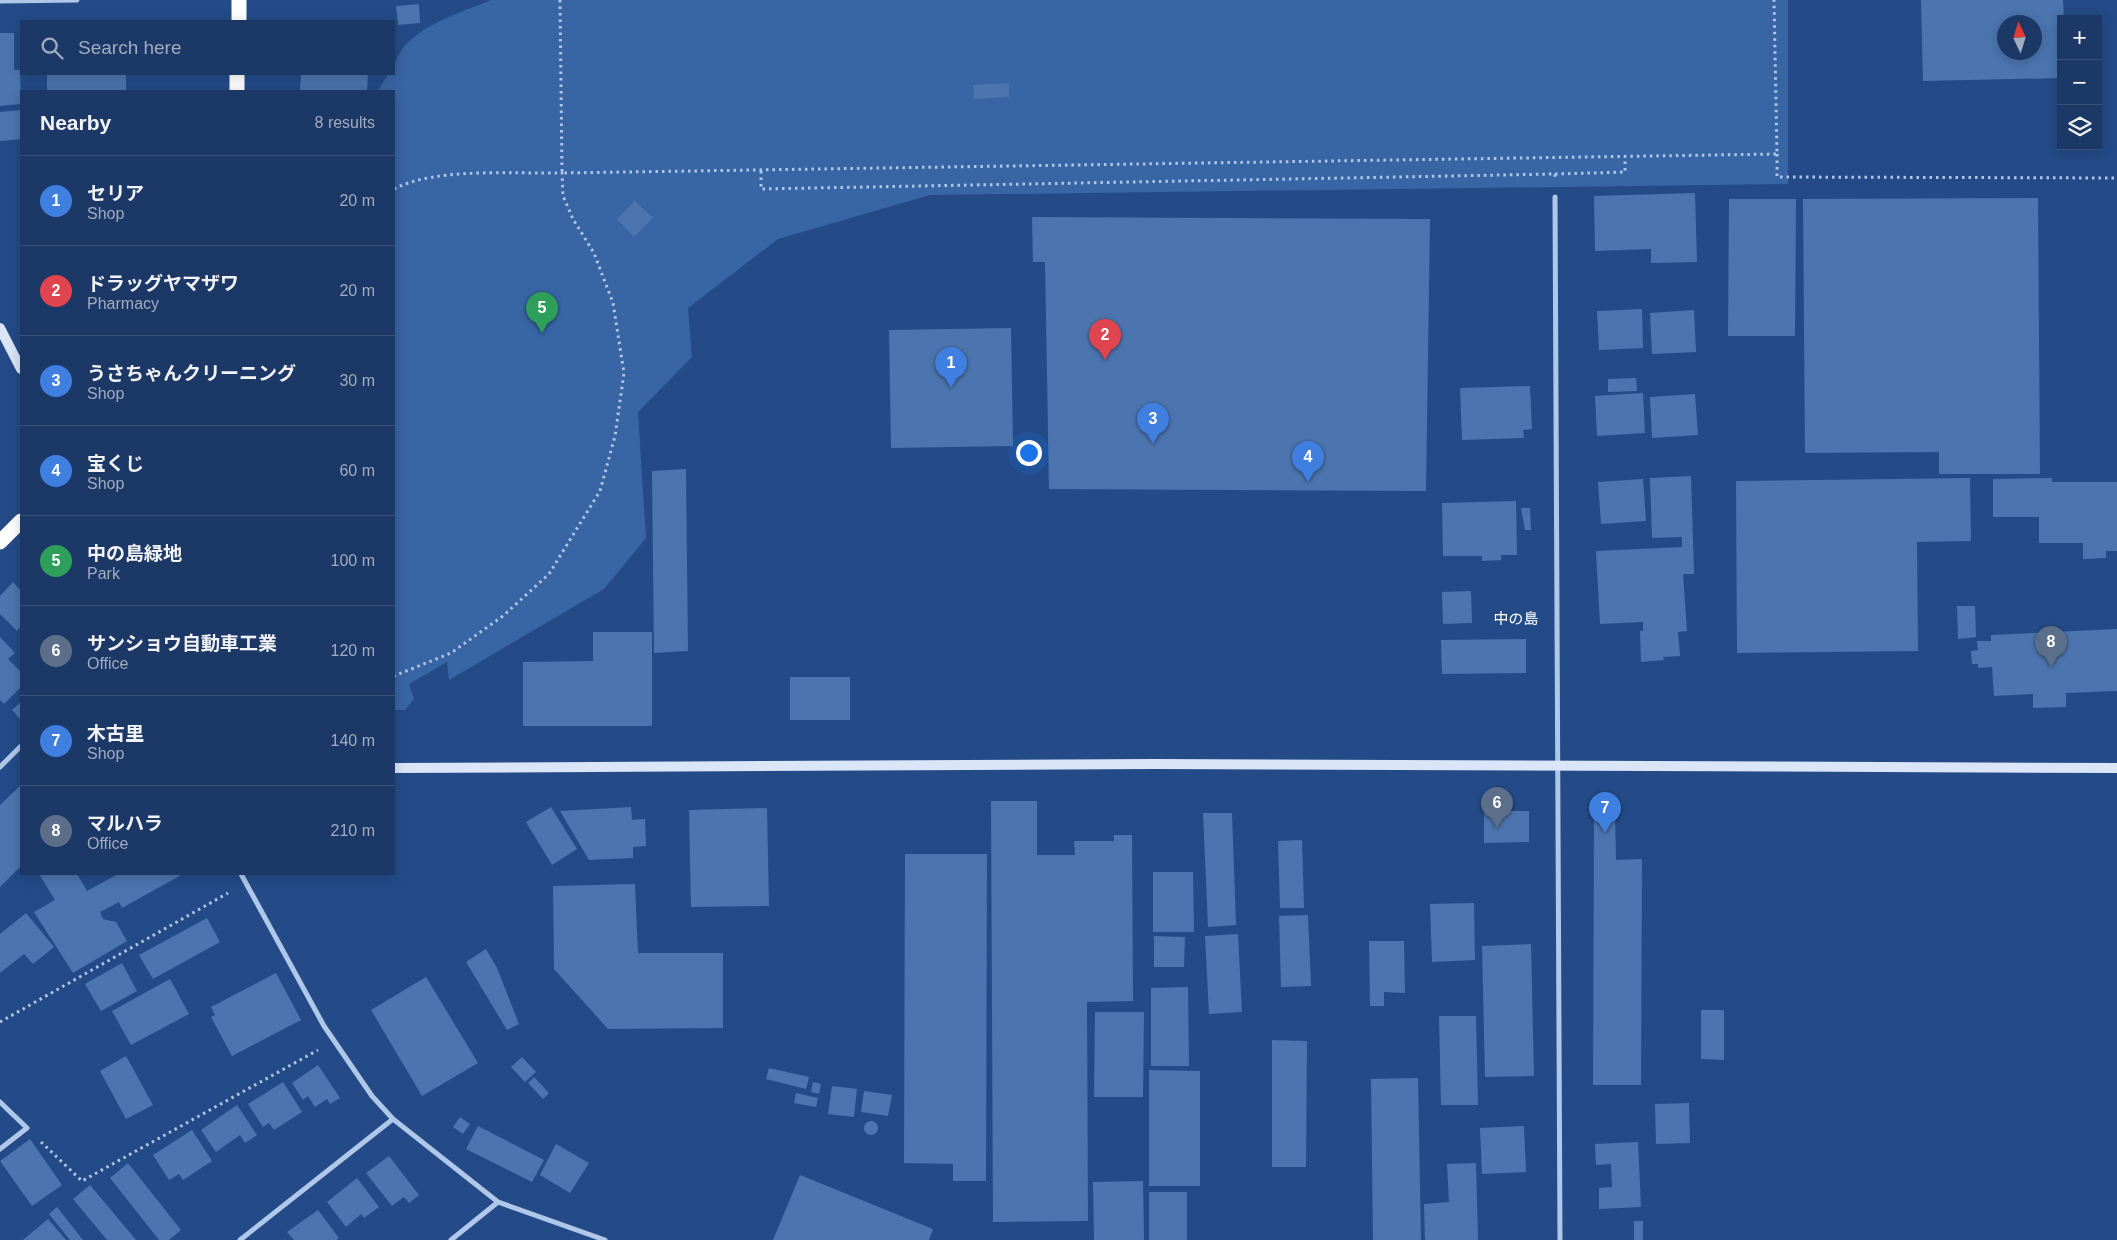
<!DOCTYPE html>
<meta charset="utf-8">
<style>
:root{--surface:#1b3866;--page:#28436f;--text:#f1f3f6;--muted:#a0acbf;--line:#39527a;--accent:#f4d372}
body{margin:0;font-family:Arial,"Noto Sans JP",sans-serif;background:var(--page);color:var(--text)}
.controls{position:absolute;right:15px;top:15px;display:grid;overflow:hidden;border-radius:0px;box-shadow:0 2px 12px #0003}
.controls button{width:45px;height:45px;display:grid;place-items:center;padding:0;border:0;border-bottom:1px solid var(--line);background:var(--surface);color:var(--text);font:25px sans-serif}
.compass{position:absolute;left:1997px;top:15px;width:45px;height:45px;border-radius:50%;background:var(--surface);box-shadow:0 2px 12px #0003;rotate:356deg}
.you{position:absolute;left:1028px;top:452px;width:18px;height:18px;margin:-12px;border:4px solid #fff;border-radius:50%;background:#1a73e8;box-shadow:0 0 0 8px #1a73e833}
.badge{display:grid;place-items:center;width:32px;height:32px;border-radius:50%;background:var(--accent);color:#fff;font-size:16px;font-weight:700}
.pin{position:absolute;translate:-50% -41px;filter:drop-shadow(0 1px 2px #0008)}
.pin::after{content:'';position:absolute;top:26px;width:18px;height:15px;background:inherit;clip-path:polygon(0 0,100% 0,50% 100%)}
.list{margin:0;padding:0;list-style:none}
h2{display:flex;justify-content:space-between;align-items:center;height:65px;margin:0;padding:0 20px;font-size:21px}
h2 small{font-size:16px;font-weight:400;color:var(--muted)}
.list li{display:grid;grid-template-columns:32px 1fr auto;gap:15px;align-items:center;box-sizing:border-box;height:90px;padding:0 20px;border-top:1px solid var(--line)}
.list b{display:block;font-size:19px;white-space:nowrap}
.list p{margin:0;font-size:16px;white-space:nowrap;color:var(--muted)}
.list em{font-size:16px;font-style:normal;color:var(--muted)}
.icon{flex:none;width:28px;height:28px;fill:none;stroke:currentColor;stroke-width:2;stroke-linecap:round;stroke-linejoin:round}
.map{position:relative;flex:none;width:2117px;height:1240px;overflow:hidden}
.search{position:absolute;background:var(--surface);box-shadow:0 2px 12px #0003;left:20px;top:20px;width:375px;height:55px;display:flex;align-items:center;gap:12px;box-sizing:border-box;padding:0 18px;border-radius:0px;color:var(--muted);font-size:19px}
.panel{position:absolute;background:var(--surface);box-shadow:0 2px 12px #0003;left:20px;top:90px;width:375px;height:785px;border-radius:0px}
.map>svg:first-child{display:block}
</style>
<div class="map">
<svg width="2117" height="1240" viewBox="0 0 2117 1240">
<rect width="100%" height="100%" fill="#244b88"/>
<!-- green -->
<path fill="#3865a4" d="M491,0H1788V184L930,195L778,239L688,308L692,357L638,412L646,538L604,589L449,680L447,662L409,684L414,699L405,710H394V91H378L388,74H394C394,31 459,14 491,0Z"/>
<!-- building -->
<path fill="#4c75af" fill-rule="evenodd" d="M1921,0H2063L2064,19H2061V78L1923,81ZM2004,22H2034V52H2004Z
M419,4L420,23L398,25L396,6Z
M0,33H14V70H20L21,104L0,106Z
M301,74H368L367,91H300Z
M47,75H126V91H47Z
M1009,83V97L974,99L973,85Z
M21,110V139L0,141V112Z
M1695,193L1697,262L1651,263V249L1595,251L1594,196Z
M2038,198L2040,474H1939V452L1805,453L1803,199Z
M1729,199H1796L1795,336H1728Z
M635,201L653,218L634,237L617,219Z
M1032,217L1430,219L1426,491L1049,489L1045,262H1033Z
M1642,309L1643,348L1599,350L1597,311Z
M1694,310L1696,352L1652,354L1650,313Z
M1011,328L1013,446L891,448L889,330Z
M1636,378L1637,391L1608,392V379Z
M1530,386L1532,429L1523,430L1524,438L1462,440L1460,388Z
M1643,393L1645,433L1597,436L1595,396Z
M1695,394L1698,435L1652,438L1650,397Z
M686,469L688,651L654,653L652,471Z
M1691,476L1694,574H1683L1687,631L1678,632L1680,656L1663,657L1664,660L1641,662L1640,631H1643V622L1600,624L1596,551L1682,547V537L1652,538L1650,478Z
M1970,478L1971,541L1917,542L1918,651L1737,653L1736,481Z
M2052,478V482H2117V551H2106V558L2083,559V543H2039V517H1993V479Z
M1643,479L1646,521L1601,524L1598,482Z
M1516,501L1517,555H1501V560L1482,561V556H1443L1442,503Z
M1521,508H1530L1531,530H1525Z
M13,582L21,591V626L17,631L0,614V596Z
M1471,591L1472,623L1443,624L1442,592Z
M1957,606H1975L1976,637L1958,639Z
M2117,629V691L2066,693V707L2033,708V694L1994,696L1992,667L1978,668V664H1972L1971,651L1978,650L1977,641H1991V635Z
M593,632H652V726H523V662L593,661Z
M0,637L15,653L8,659L21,672V687L4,704L0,700Z
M1526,639V673L1442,674L1441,640Z
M790,677H850V720H790Z
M21,702V718L20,719L12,710Z
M21,785V866L0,887V805Z
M991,801H1037V855H1075L1074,841H1114V835H1132L1133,1001L1087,1002L1088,1221L993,1222Z
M551,807L577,849L552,865L526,822Z
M631,807L632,820L645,819L646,846L633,847V858L589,860L560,811Z
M767,808L769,906L691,907L689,810Z
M1484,811H1529V842L1484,843Z
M1203,813H1232L1236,925L1208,927Z
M1594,813H1615L1616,860L1642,859L1641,1085H1593Z
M1302,840L1304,908H1280L1278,841Z
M905,854H987L986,1181H953V1164L904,1163Z
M1153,872H1193L1194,932H1153Z
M39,874H77L87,891L118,874H183L122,908L119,902L100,912L103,919L116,922L127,941L73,973L34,912L55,900Z
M635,884L638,953H723V1028L608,1029L554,969L553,886Z
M1474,903L1475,960L1432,962L1430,904Z
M26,913L54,947L33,964L24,954L0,973V934Z
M1308,915L1311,986L1281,987L1279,916Z
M207,918L220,942L153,979L139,955Z
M1238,934L1242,1012L1209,1014L1205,936Z
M1154,936L1185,937L1184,967H1154Z
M1369,941H1404L1405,993L1384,992V1006H1370Z
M1531,944L1534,1076L1485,1077L1482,946Z
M486,949L497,968L519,1024L507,1030L466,962Z
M122,963L137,991L101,1011L85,984Z
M276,973L301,1020L232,1056L211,1017L215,1015L211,1007Z
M426,977L478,1063L422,1096L371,1010Z
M170,979L189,1014L131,1045L112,1011Z
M1188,987L1189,1066H1151V988Z
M1701,1010H1724V1060L1701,1059Z
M1095,1012H1144L1143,1097H1094Z
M1439,1016H1476L1478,1105H1441Z
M1272,1040L1307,1041L1306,1167H1272Z
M126,1056L153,1105L126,1119L100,1071Z
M522,1057L536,1072L525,1082L511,1067Z
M318,1065L340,1098L330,1104L327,1099L315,1107L308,1096L303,1100L292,1083Z
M769,1068L809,1077L806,1089L766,1079Z
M1149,1070L1200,1071V1186H1149Z
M534,1077L549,1093L543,1099L528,1083Z
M1418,1078L1421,1240H1373L1371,1079Z
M283,1082L302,1112L274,1130L269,1123L263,1127L248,1104Z
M813,1082L821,1084L819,1094L811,1092Z
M832,1086L857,1089L854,1117L828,1114Z
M864,1091L892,1095L888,1116L861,1112Z
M796,1093L818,1098L816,1107L794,1103Z
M1689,1103L1690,1143L1656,1144L1655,1104Z
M237,1105L257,1135L245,1143L240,1135L216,1152L201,1130Z
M460,1117L470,1124L463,1134L453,1127Z
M864 1128a7 7 0 1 1 14 0a7 7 0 1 1-14 0Z
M478,1126L544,1160L532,1182L466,1149Z
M1524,1126L1526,1172L1482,1174L1480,1128Z
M192,1130L212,1161L183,1180L179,1174L169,1180L153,1155Z
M30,1139L62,1185L32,1206L0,1161Z
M1638,1142L1641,1207L1599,1209V1188L1612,1187L1611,1164L1596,1165L1595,1144Z
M556,1144L589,1163L570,1193L540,1175Z
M389,1156L419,1195L409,1203L404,1197L392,1206L366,1173Z
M128,1163L181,1230L169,1240H159L110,1178Z
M1476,1163L1478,1240H1425L1424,1204L1449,1202L1447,1164Z
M800,1175L933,1229L929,1240H773Z
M357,1178L379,1207L364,1218L361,1214L346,1227L327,1202Z
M1143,1181L1144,1240H1094L1093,1182Z
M90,1185L136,1240H107L73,1199Z
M1149,1192H1187V1240H1149Z
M57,1207L83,1240H70L49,1214Z
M318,1210L339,1238L336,1240H294L287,1232Z
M48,1219L66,1240H23Z
M1634,1221H1643V1240H1634Z"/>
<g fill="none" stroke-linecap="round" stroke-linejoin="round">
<!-- path -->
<path stroke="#afc7e9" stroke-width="3" stroke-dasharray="2.5 4" stroke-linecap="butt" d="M560,0L562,173L1777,154L1774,0
M1777,154V177L2117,178
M761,171V189L1555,174V178
M1555,174L1625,172V157
M394,189C436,167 514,174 562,173L563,196L573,219L594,253L613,303L624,373L615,436L600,491L549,574L503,616L451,653L394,676
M0,1022L228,893
M41,1142L82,1181L318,1050"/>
<!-- street -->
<path stroke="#afc7e9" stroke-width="5" d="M0,1L77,0
M1555,197L1560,1240
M0,767L21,746
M241,874L324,1026L372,1096L393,1119L498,1202L605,1240
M0,1102L27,1128L0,1149
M240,1240L393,1119
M451,1240L498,1202"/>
<!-- secondary -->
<path stroke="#dae5f8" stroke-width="10" d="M0,328L21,369
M394,768L1154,764L2117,768"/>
<!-- highway -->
<path stroke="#fff" stroke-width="15" d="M239,21V0
M237,91V74
M0,542L21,521"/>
</g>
<g text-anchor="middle" stroke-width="4.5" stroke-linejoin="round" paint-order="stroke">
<!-- neighbourhood labels -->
<g font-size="15" fill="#fff" stroke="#244b88">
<text x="1516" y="624">中の島</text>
</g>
</g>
</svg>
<div class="controls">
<button>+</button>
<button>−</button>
<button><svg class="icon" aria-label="layers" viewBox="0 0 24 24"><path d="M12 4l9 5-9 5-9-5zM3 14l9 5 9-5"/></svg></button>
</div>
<svg class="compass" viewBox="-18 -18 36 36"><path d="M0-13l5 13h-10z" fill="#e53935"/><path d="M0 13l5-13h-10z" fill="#a0acbf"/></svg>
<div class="you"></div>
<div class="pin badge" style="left:951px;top:388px;background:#3f7fe0">1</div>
<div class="pin badge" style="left:1105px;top:360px;background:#e0444e">2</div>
<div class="pin badge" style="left:1153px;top:444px;background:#3f7fe0">3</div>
<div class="pin badge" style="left:1308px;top:482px;background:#3f7fe0">4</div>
<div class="pin badge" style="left:542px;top:333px;background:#2e9e5b">5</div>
<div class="pin badge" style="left:1497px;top:828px;background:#5c6f8a">6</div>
<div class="pin badge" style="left:1605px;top:833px;background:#3f7fe0">7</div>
<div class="pin badge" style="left:2051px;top:667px;background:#5c6f8a">8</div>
<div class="search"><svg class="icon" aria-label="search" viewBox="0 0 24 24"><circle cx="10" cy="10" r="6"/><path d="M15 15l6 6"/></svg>Search here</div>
<section class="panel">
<h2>Nearby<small>8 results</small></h2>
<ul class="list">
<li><span class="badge" style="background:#3f7fe0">1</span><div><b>セリア</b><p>Shop</p></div><em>20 m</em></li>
<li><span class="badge" style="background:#e0444e">2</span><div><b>ドラッグヤマザワ</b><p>Pharmacy</p></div><em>20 m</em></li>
<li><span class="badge" style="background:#3f7fe0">3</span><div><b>うさちゃんクリーニング</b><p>Shop</p></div><em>30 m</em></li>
<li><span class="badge" style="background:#3f7fe0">4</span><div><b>宝くじ</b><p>Shop</p></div><em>60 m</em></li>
<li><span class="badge" style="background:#2e9e5b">5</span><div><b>中の島緑地</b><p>Park</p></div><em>100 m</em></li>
<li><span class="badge" style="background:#5c6f8a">6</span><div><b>サンショウ自動車工業</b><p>Office</p></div><em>120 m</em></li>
<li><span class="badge" style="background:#3f7fe0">7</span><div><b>木古里</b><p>Shop</p></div><em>140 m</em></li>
<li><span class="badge" style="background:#5c6f8a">8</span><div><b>マルハラ</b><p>Office</p></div><em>210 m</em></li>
</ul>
</section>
</div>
